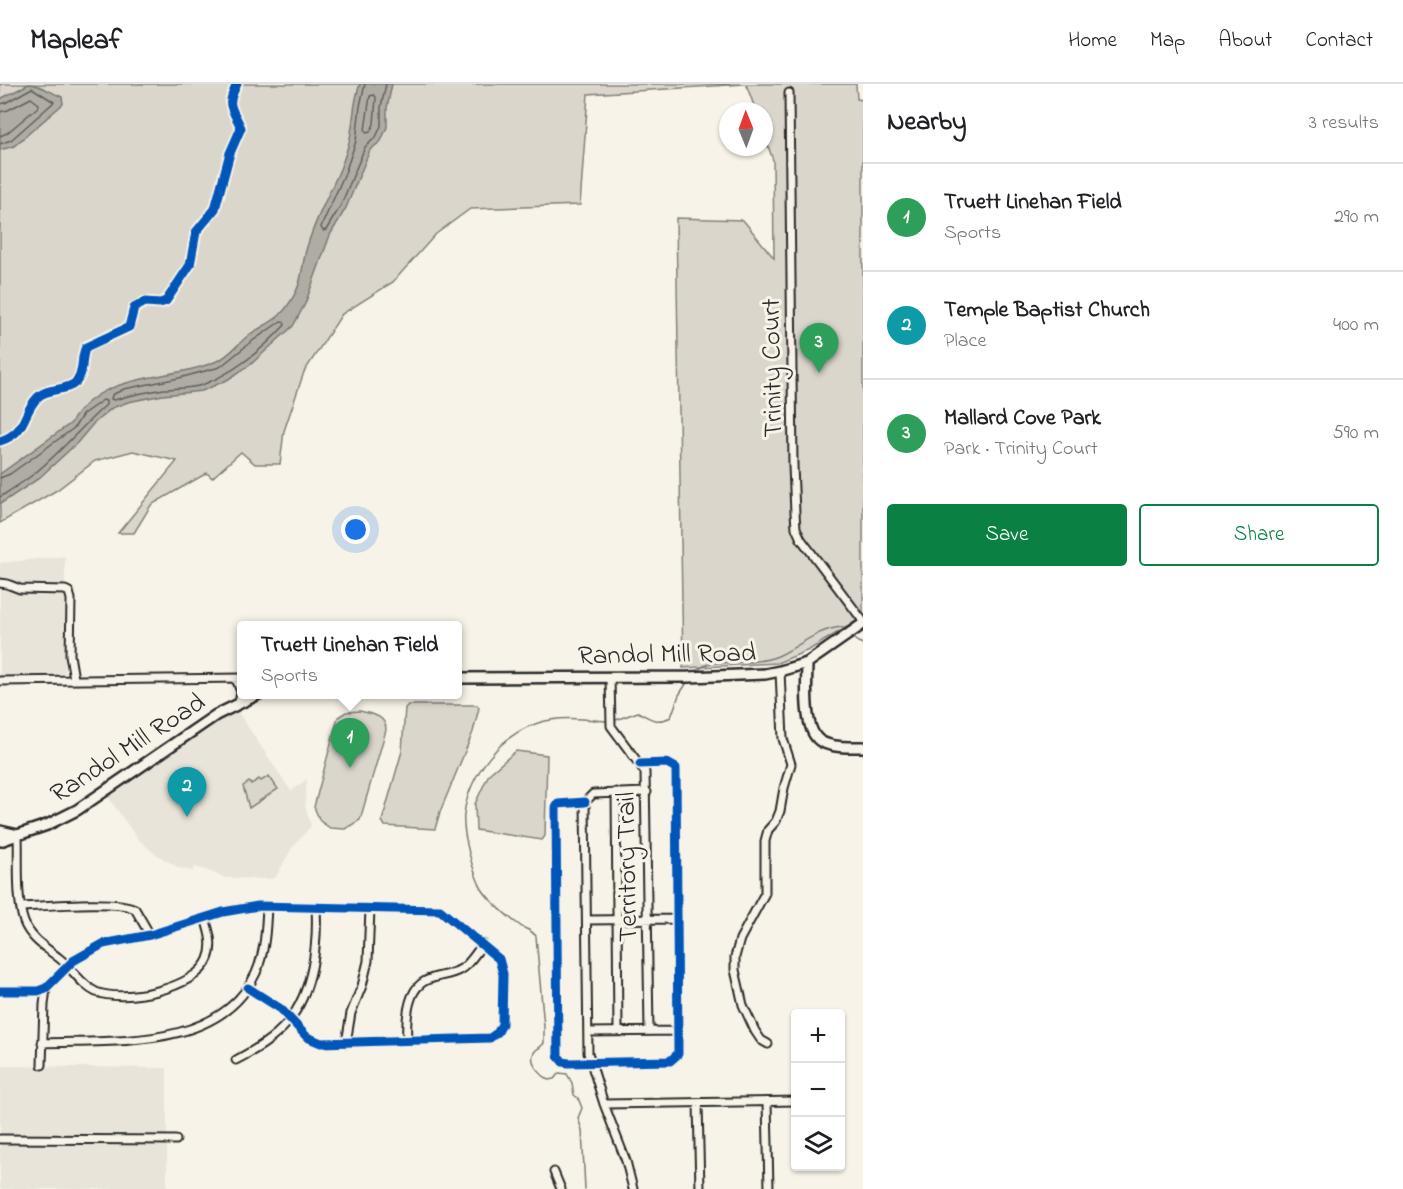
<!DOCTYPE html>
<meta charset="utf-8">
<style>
:root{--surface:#fff;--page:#f6f6f6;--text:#202124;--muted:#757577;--line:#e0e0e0;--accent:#0b8043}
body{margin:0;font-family:"Indie Flower",sans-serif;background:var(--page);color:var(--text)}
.controls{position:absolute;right:18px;bottom:18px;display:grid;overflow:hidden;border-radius:6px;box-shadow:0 2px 4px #0004}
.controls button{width:54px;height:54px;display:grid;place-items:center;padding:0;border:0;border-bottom:2px solid var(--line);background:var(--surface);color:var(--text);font:30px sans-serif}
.compass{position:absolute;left:719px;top:18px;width:54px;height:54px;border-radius:50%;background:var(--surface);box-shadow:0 2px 4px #0004;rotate:359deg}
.you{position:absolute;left:356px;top:446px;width:21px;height:21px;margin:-15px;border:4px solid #fff;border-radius:50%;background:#1a73e8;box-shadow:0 0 0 9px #1a73e833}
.badge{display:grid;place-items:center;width:39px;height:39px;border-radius:50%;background:var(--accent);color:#fff;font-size:20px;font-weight:700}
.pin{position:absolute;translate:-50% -50px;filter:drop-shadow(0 2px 3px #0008)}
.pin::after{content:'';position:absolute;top:32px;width:21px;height:18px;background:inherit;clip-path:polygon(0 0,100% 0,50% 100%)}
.popup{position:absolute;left:237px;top:537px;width:225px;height:78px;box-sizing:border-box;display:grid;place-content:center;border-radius:6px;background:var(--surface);filter:drop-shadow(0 2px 4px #0005);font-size:20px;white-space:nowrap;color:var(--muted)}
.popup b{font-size:22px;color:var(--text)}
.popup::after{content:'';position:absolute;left:50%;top:100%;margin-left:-12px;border:12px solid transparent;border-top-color:var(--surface)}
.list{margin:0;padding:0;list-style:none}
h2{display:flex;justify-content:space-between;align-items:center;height:78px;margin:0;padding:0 24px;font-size:26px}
h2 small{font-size:20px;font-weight:400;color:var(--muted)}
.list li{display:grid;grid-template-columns:39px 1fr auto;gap:18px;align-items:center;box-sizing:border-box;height:108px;padding:0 24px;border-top:2px solid var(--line)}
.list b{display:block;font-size:22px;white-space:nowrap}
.list p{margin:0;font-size:20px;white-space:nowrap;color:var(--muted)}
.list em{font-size:20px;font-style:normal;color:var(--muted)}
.actions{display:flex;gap:12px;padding:18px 24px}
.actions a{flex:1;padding:14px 0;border:2px solid var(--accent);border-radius:6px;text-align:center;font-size:21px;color:var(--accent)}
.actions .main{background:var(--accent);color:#fff}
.icon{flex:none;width:33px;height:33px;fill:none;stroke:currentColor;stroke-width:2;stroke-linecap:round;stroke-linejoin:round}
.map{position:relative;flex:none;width:863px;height:1105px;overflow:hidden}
header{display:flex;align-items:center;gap:36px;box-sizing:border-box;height:84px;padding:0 30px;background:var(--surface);border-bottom:2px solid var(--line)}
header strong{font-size:28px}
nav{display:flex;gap:33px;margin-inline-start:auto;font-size:21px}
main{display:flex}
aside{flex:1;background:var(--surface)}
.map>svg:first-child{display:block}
</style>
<header>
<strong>Mapleaf</strong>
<nav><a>Home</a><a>Map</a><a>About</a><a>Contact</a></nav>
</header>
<main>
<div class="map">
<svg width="863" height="1105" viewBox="0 0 863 1105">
<rect width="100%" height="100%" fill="#f7f3e8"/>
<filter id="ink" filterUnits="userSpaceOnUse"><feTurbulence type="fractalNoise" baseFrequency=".0167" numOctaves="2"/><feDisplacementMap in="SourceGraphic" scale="12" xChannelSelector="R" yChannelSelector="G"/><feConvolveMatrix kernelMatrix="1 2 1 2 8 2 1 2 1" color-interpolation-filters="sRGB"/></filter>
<g filter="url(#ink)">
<!-- built -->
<path fill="#e8e4da" d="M65,472V590L0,593V479Z
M236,625L291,707L307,695L305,721L311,742L292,764L275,794L269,795L226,794L203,785L194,783L193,787L179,784L154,769L137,754L108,713L182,659Z
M0,982L167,984V1105H0Z"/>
<!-- green -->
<path fill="#dad6cc" stroke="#82807c" stroke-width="1.5" d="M0,0H745L588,10L580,121L470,125L436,150L393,198L342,230L304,288L284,347L280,380H255L241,368L212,394L207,389L151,421L134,449H118L177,377L133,367L95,377L57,406L0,439Z
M746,0H856L857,15L863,16V533L809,566L777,579L683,584L676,134L743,136L774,174L773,76L764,51V27H756Z
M408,621H477L479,624L473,648L440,728L435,745L385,742L382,737L402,667L405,624Z
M360,627C371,630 386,631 386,646L360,736L345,745L330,744L320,737L314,723L338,633L346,628Z
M516,667L547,671L545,752L542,756L476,746L475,720L489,690Z
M269,692L278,705L249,724L243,702L249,698L251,700L259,695L261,697Z"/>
<!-- water -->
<path fill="#afaca4" stroke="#7a7874" stroke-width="1.5" d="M29,0C39,0 52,9 62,13L63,20L14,62L0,66V15Z
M360,0H392L387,24V43L381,57L370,66L346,124L330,151L305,220L293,242L250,281L227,296L202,307L163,311L128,318L112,324L93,340L77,359L38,395L0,420V390L71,339C101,286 169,298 217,277C230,272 238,259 249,251C259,244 271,239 280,231C287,224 296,210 299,200C303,187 303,173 308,160C319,123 342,91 350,54C354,36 353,18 360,0Z"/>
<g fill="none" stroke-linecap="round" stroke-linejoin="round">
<!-- shore -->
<path stroke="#605f5b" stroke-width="1.5" d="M365,0L360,22L356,57L345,89L321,143L323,147L326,146L341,121L365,63L376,53L381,42V23L386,0
M374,11L376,13L374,40L370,48L367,49L365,46L370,12Z
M0,20L5,19L32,4L54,18L11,56L0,60
M0,28L8,26L31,14L39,20L38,23L7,49L0,52
M281,237L284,238L285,241C262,266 234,289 202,301C190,305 176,304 164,305C147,308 130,311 114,316L111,315L112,311L124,305L179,294L220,283L251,258Z
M0,394L10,390L74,344L83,330L103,316L106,317V321C81,343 61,368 35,389C24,398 12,405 0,413"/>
<!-- stream -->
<path stroke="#7a7874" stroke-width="1.5" d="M851,553L858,558L863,560
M696,587L704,582L711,579C732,578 758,580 778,572C800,562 817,545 842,543L846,547
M613,637L638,628C650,635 657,640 671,633L679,611L688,597
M585,1105L582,1046L578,1034L582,1024L578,1014L574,1011L572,999L567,990L559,989L554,995L548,996C540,990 526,976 536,966C539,964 542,962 544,959V943L536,852C529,843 525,847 518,840C508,833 488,815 482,805C473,789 462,749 464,730C469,691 500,651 538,639C561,632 583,635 606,637"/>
<defs>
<path id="street" d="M789,9L793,382L795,429L796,444L801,455L863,537
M0,499L7,500L20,505L65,506L69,508L71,515L70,571L74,595
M610,593L611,642L645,688L649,947
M234,595L237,597L241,608L239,619
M0,597L242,594
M616,708L618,947
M585,718L558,720L556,724L558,972L563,978L568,979L670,977L678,970L676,684L667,679L640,680
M18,751C19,775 16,816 24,838C30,854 46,864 59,874C72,884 81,901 96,908C124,919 196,905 208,875C214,861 209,847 205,834
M21,823C43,822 119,815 135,825L150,851
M587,836L677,835
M0,907H38L46,904L73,877L103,860L150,851L223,828L258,822L440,826L499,875L503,890L502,940L498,948L490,954L321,959L307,953L281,925L248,904
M588,948L678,947
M407,957C406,939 406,907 425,897C437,891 450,892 461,885C470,880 476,868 483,860
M42,959C113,956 220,967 256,889C265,868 266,845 267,822
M346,959L351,929L362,902L368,877L370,824
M768,960L761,956L755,947L743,921L735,886V873L740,855L765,809V757L768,746L776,737L780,727L784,704L791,680L783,655L780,587
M236,976C255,966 274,955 288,938C313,907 318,861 316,823
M42,981L44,921L46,904
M767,1018L769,1105
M698,1019L700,1105
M604,1020L796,1017
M0,1055L176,1056
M554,1088L561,1105
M633,1105L626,1077L604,1020L588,969L585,718L593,710L647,708"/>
<path id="secondary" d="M807,579C807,598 802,648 822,658C834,664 850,663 863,663
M458,594L689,593L765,590L780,587L807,579L863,540
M0,747L18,751
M0,757L47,741L77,726L216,631L259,610"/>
</defs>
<!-- street casing -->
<use href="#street" stroke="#2b2b2b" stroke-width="11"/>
<!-- secondary casing -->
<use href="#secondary" stroke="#2b2b2b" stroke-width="14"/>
<!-- street -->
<use href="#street" stroke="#f7f3e8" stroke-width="7"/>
<!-- secondary -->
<use href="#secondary" stroke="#f7f3e8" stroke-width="9"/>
<defs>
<path id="cycleway" d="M0,357C28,348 21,330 38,313C48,303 66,308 76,298C85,289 80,273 86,263L129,243L134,224L145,218L160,219L166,217L190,181L196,148L215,125L230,69L241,44C232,22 225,24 237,0
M585,718L558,720L556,724L558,972L563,978L568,979L670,977L678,970L676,684L667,679L640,680
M0,907H38L46,904L73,877L103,860L150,851L223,828L258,822L440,826L499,875L503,890L502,940L498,948L490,954L321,959L307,953L281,925L248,904"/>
</defs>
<!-- cycleway casing -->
<use href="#cycleway" stroke="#f7f3e8" stroke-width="13"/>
<!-- cycleway -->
<use href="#cycleway" stroke="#0057b8" stroke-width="9"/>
</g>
</g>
<g text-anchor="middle" stroke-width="6" stroke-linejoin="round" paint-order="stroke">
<!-- street labels -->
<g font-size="27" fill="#2b2b2b" stroke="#f7f3e8">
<text transform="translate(771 284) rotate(-91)" y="9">Trinity Court</text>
<text transform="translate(667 569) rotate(-1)" y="9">Randol Mill Road</text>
<text transform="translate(127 663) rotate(-33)" y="9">Randol Mill Road</text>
<text transform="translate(626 783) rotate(-91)" y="9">Territory Trail</text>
</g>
</g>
</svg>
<div class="controls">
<button>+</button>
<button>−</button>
<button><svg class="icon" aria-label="layers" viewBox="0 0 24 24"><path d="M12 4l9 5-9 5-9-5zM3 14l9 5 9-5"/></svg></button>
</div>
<svg class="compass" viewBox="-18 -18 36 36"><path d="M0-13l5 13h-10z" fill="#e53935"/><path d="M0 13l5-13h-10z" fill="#757577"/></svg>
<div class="you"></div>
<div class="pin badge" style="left:350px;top:684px;background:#2e9e5b">1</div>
<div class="popup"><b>Truett Linehan Field</b>Sports</div>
<div class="pin badge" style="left:187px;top:733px;background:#0f9aa8">2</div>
<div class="pin badge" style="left:819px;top:289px;background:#2e9e5b">3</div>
</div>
<aside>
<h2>Nearby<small>3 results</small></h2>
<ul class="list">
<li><span class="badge" style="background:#2e9e5b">1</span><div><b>Truett Linehan Field</b><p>Sports</p></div><em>290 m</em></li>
<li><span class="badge" style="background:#0f9aa8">2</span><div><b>Temple Baptist Church</b><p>Place</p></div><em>400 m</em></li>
<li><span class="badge" style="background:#2e9e5b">3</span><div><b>Mallard Cove Park</b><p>Park · Trinity Court</p></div><em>590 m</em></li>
</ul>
<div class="actions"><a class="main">Save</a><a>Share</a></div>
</aside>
</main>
